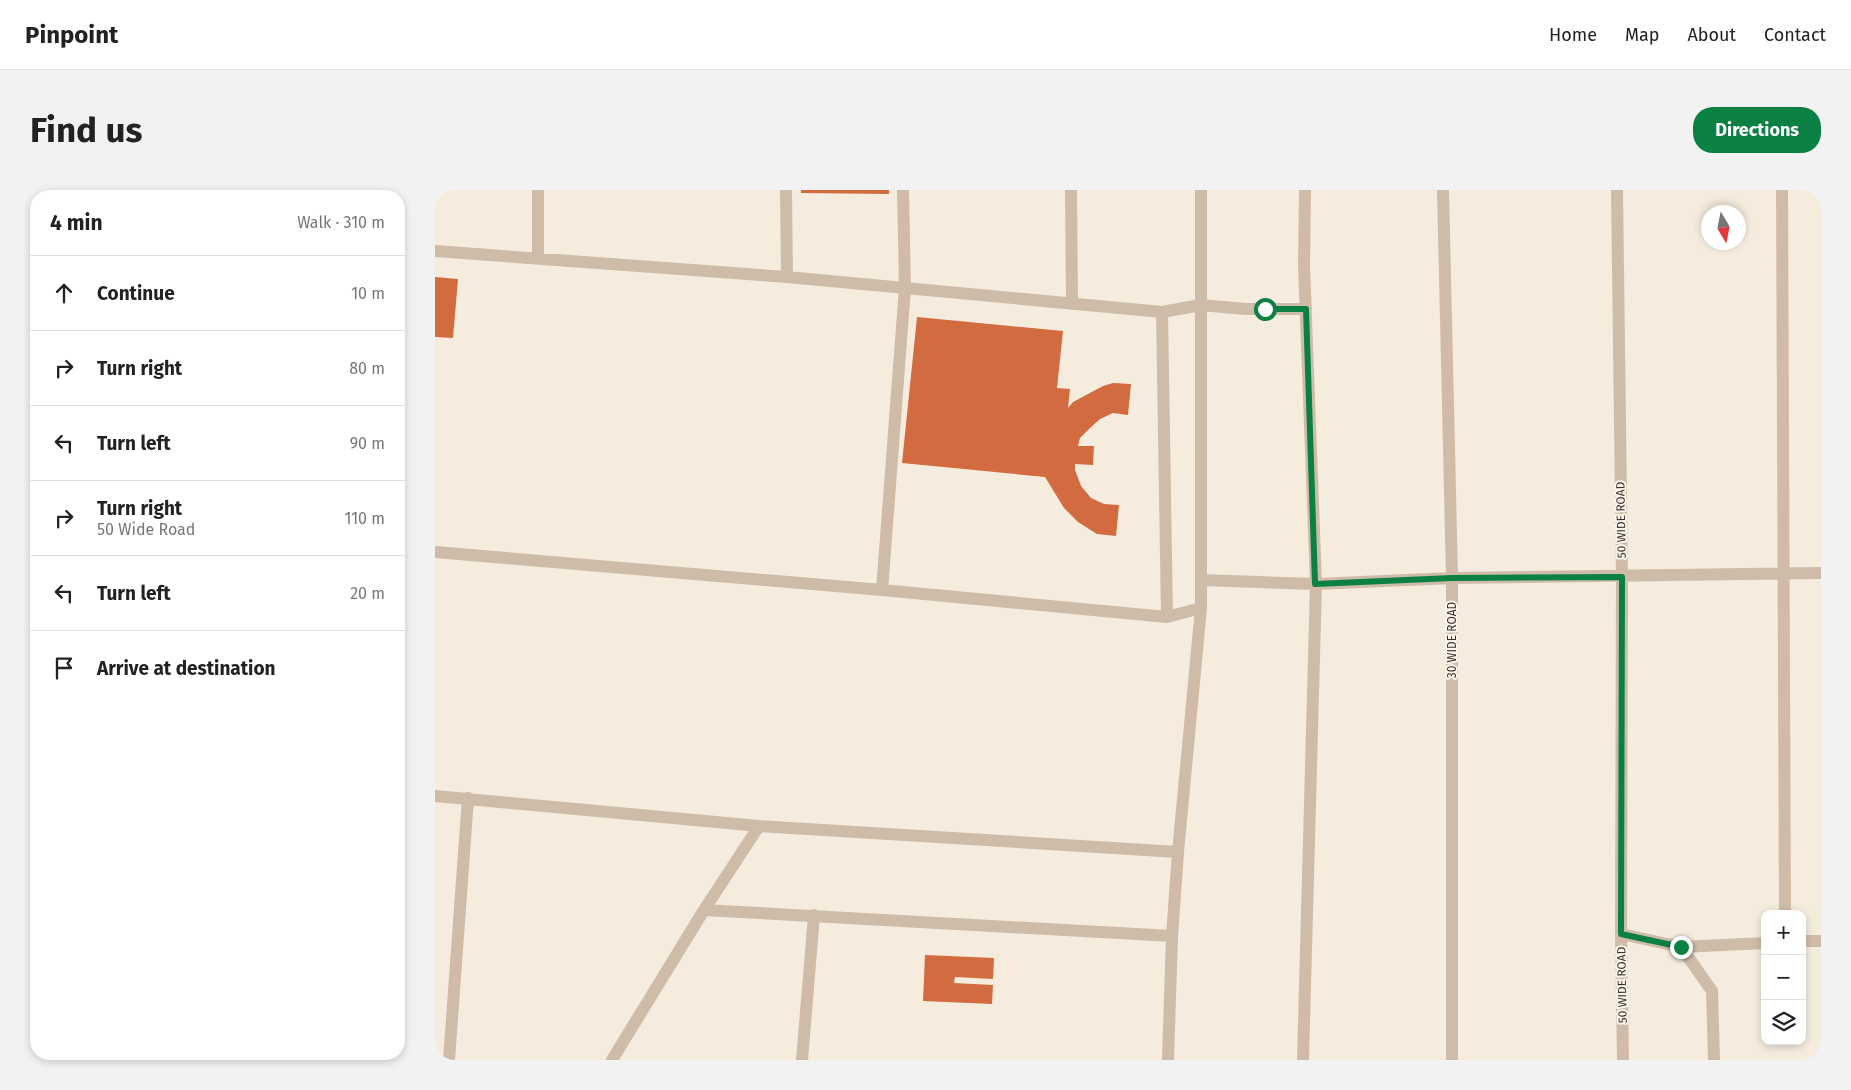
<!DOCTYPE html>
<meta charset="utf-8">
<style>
:root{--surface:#fff;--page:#f2f2f2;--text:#222;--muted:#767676;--line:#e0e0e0;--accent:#0b8043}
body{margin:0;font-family:"Fira Sans",sans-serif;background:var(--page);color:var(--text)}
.controls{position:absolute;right:15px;bottom:15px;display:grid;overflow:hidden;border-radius:10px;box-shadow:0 2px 8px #0003}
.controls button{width:45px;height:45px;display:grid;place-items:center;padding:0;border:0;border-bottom:1px solid var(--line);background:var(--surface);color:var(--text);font:25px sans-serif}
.compass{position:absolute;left:1266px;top:15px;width:45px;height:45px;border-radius:50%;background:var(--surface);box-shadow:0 2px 8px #0003;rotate:170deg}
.stop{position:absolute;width:15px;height:15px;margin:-11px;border:4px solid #0b8043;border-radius:50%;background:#fff}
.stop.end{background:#0b8043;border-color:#fff;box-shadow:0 1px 5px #0008}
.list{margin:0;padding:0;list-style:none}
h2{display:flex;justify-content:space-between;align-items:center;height:65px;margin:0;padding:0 20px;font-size:21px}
h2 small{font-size:16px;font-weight:400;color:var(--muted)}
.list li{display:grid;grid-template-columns:32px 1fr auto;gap:15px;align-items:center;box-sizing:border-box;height:75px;padding:0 20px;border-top:1px solid var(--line)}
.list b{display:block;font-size:19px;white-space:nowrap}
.list p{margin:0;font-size:16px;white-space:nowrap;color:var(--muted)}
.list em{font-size:16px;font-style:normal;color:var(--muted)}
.icon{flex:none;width:28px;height:28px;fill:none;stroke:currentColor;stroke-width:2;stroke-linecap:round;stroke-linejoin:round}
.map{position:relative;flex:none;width:1386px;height:870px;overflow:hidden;border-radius:20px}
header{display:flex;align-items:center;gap:30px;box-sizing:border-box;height:70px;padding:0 25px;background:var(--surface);border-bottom:1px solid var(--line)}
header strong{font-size:24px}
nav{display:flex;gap:28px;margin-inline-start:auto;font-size:18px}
.intro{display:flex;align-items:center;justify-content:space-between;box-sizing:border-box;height:120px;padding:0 30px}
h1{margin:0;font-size:35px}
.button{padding:12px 22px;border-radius:20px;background:var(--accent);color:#fff;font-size:18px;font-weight:700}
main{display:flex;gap:30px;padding:0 30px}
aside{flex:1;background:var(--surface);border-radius:20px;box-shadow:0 2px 8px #0003}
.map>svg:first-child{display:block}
</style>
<header>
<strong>Pinpoint</strong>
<nav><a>Home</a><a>Map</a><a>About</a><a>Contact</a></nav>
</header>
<div class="intro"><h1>Find us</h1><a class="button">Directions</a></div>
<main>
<aside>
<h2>4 min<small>Walk · 310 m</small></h2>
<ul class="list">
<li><svg class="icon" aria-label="ahead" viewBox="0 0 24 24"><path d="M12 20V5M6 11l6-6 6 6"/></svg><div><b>Continue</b></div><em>10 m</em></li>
<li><svg class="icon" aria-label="right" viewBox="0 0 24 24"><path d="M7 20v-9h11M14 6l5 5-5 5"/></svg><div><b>Turn right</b></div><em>80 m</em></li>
<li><svg class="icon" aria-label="left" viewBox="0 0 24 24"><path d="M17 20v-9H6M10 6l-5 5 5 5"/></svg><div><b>Turn left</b></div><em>90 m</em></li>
<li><svg class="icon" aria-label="right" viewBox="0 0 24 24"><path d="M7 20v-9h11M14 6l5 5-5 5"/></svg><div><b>Turn right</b><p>50 Wide Road</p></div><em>110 m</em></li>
<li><svg class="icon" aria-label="left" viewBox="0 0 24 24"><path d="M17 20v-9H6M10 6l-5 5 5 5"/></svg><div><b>Turn left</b></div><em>20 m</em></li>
<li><svg class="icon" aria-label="arrive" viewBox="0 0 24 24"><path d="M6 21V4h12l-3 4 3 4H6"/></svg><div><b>Arrive at destination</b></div></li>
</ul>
</aside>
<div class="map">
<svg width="1386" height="870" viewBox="0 0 1386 870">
<rect width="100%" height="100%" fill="#f5ecde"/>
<!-- building -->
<path fill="#d26b3f" d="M366,0H454V4L366,3Z
M0,87L23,89L18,148L0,147Z
M482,127L628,141L622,198L635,199L633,218L638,212L668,196L678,193L696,194L693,225L678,223L665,229L655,238L645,248L643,256H659L658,275L640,274V280L646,296L656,308L669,314L684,315L681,346L662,344L643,332L629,318L610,287L467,273Z
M490,765L559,768L558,789L520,787L519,793L558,795L557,814L488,811Z"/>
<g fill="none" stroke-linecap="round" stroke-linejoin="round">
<!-- street -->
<path stroke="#cfbca8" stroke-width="12" d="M351,0L352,87
M636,0L637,114
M1008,0L1017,388V870
M1182,0L1187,387L1186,744L1188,870
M1347,0L1350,724
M0,61L352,87L727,122L766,115L810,119H871
M103,68V0
M727,122L732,427
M0,362L447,400L732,427L766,418
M767,390L881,394L1017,388L1386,383
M447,400L470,98L468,0
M0,606L324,636L743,662
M269,720L737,746
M1186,744L1246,757L1277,801L1279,870
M1367,751H1386
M1246,757L1330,753
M14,870L33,608
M177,870L269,720L324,636
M367,870L379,725
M733,870L737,746L743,662L766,418V0
M868,870L881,394L869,75L870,0"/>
</g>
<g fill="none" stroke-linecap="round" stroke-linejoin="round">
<!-- route -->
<path stroke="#0b8043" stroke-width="6" d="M830,119H871L880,394L1017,388L1187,387L1186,744L1246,757"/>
</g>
<g text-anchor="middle" stroke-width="4" stroke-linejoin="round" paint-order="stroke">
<!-- street labels -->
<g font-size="12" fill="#3b3029" stroke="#fcf5eb">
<text transform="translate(1186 330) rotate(-91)" y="4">50 WIDE ROAD</text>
<text transform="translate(1017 450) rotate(-90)" y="4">30 WIDE ROAD</text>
<text transform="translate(1187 795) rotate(-91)" y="4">50 WIDE ROAD</text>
</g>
</g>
</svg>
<div class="controls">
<button>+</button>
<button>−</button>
<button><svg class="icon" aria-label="layers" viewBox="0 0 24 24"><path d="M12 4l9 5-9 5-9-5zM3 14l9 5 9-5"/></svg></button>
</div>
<svg class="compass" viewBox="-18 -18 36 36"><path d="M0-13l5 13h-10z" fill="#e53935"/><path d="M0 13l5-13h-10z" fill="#767676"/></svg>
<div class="stop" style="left:830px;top:119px"></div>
<div class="stop end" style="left:1246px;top:757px"></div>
</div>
</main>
